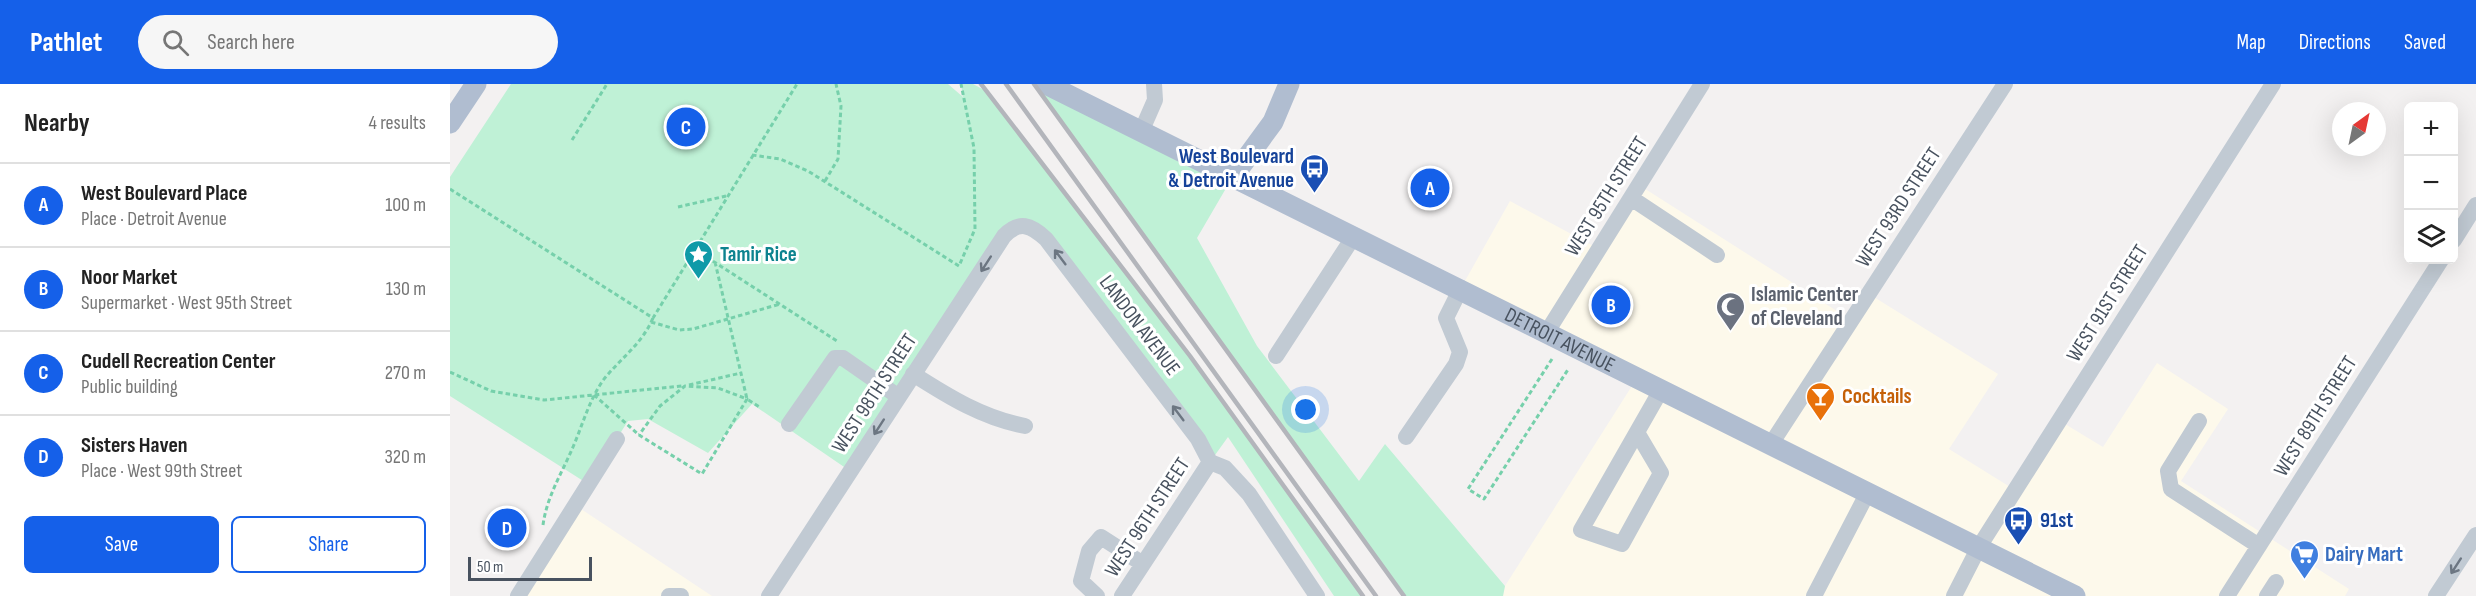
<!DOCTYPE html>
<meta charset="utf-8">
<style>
:root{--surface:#fff;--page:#f6f6f6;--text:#222;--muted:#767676;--line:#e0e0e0;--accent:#1560e9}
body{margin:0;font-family:"Sofia Sans Condensed",sans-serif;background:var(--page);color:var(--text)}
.controls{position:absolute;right:18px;top:18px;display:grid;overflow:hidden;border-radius:9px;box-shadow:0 6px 24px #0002}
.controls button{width:54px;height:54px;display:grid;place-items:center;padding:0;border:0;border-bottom:2px solid var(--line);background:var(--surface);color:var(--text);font:30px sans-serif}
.compass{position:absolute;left:1882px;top:18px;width:54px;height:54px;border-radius:50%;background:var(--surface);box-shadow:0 6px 24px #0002;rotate:33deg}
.scale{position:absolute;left:18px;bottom:15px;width:124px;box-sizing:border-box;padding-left:6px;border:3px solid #48525f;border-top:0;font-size:16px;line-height:21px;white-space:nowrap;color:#48525f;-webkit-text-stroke:4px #fff;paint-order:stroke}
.you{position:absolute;left:856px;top:326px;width:21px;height:21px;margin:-15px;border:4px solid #fff;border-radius:50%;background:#1a73e8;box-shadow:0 0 0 9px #1a73e833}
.badge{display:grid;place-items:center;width:39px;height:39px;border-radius:50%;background:var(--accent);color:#fff;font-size:20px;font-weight:700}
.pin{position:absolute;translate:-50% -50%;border:3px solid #fff;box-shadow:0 2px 6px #0006}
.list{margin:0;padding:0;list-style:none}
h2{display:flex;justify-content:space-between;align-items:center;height:78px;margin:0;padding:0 24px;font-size:26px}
h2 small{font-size:20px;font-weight:400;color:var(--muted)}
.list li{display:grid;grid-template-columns:39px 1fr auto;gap:18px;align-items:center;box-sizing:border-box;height:84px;padding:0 24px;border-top:2px solid var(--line)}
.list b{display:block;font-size:22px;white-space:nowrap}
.list p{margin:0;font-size:20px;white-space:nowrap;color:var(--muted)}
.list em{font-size:20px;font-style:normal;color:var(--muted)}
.actions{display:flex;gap:12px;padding:18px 24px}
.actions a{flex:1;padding:14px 0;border:2px solid var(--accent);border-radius:9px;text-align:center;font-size:21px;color:var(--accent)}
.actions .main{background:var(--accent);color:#fff}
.icon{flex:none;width:33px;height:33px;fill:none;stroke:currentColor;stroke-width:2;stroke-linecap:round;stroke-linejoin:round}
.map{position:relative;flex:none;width:2026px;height:512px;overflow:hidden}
header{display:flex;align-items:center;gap:36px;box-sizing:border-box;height:84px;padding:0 30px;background:var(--accent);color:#fff}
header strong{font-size:28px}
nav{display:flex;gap:33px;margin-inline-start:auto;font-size:21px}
.search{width:420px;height:54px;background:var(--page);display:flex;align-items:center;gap:15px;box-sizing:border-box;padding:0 21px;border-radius:33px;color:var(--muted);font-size:22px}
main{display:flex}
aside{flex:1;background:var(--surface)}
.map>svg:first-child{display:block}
</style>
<header>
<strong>Pathlet</strong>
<div class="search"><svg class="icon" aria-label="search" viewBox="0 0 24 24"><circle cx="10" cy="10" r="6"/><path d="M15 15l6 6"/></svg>Search here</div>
<nav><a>Map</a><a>Directions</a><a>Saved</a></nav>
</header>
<main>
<aside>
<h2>Nearby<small>4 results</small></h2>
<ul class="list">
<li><span class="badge">A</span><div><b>West Boulevard Place</b><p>Place · Detroit Avenue</p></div><em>100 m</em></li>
<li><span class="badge">B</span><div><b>Noor Market</b><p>Supermarket · West 95th Street</p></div><em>130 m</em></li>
<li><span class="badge">C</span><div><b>Cudell Recreation Center</b><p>Public building</p></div><em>270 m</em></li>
<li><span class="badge">D</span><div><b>Sisters Haven</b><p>Place · West 99th Street</p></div><em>320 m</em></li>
</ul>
<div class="actions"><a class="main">Save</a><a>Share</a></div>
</aside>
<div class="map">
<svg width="2026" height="512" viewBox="0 0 2026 512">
<rect width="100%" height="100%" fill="#f3f1f1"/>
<!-- commercial -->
<path fill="#fdf9eb" d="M1189,101L1401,236L1419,210L1548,290L1499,365L1565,406L1610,337L1653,363L1707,279L1778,325L1731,397L1899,505L1895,512H1053L1055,502L1187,294L1011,204L1060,117L1149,165Z
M125,421L262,512H68Z"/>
<!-- green -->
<path fill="#bff1d6" d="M61,0H498L513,13L511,0H523L536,7L740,272L913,512H884L778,353L760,378L596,155L563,142L400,387L302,320L258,369L198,335L178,337L138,400L0,312V93Z
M584,0H618L782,94L747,154L807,262L909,397L935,360L1055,502L1053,512H954Z"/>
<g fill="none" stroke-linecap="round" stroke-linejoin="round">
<!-- path -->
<path stroke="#76d0ab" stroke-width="3" stroke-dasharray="4.5 3" stroke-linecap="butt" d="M122,56L157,0
M302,71L330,75L358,87L509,182L525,145L524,64L511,0
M375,97L388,75L391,22L386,0
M0,105L203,234L347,0
M228,123L276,112
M244,165L387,257
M265,178L297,315L311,324
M201,238L229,246L243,245L330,220
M1102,275L1018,405L1034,415L1119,284
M0,288L41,307L94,316L232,302
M239,301L291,289
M144,311L189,351L252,390L297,315L268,304L235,302L210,322L189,351
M93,441C97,412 112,389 123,363C133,340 139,316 154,295C171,274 192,260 203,234"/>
<!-- minor -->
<path stroke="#c1cad3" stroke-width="16" d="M691,48L705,16L704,0
M1181,114L1267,171
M2004,156L2026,121
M1097,248L1252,0
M826,272L904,152
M463,290C499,313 533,334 575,342
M1749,337L1718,387L1721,405L1809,462
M339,340L385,274H393L449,313
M1188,350L1211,389L1172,460L1131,446L1211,306
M956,353L1006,280L1010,268L996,234L1011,204
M1321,360L1555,0
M760,378L775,384L799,410L867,512
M68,512L167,355
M219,512H231
M319,512L554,152C569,136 581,141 596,155L748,355L760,378
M647,512L631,497L639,467L651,453L693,480
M672,512L760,378
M1364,512L1418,408
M1504,512L1529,463L1823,0
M1777,512L1991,176
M1817,512L1826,498
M1986,512L2026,451"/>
<!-- major -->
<g stroke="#b0bdd0" stroke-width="21">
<path id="s1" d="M596,0L1625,512"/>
<path d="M0,39L26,0"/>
<path d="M782,94L823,38L839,0"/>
</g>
<!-- rail -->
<path stroke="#b3b5bb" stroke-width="4.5" d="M531,0L740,272L913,512
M556,0L926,512
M584,0L954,512"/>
</g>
<!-- one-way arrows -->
<defs><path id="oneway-shaft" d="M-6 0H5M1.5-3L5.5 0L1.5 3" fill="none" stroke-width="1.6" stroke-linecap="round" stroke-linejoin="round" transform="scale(1.5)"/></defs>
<g stroke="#6c7682">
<use href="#oneway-shaft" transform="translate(610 173) rotate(-127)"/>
<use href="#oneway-shaft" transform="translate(536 180) rotate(123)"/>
<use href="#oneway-shaft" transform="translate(728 329) rotate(-127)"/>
<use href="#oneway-shaft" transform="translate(429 343) rotate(123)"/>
<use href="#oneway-shaft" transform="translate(2006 482) rotate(123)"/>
</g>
<!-- icons -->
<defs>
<symbol id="bus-pin" viewBox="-11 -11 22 30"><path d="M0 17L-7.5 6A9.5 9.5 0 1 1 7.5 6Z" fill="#1a4fb4" stroke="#fff"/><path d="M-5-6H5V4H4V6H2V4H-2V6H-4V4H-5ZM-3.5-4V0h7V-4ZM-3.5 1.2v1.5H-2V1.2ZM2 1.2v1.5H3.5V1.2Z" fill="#fff"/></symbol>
<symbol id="sight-pin" viewBox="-11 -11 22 30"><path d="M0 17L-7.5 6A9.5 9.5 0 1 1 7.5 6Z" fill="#0f9aa8" stroke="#fff"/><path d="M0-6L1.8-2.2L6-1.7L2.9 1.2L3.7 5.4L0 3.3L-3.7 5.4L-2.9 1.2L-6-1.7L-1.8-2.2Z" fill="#fff"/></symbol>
<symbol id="mosque-pin" viewBox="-11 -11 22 30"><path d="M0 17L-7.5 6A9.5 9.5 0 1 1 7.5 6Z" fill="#6b7280" stroke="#fff"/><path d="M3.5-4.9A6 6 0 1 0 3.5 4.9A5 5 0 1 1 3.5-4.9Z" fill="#fff"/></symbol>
<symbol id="bar-pin" viewBox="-11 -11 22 30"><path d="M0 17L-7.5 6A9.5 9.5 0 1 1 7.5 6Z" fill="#e8710a" stroke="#fff"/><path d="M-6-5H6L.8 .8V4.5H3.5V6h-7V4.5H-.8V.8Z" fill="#fff"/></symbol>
<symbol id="supermarket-pin" viewBox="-11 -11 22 30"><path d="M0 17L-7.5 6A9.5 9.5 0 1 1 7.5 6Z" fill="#3f7fe0" stroke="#fff"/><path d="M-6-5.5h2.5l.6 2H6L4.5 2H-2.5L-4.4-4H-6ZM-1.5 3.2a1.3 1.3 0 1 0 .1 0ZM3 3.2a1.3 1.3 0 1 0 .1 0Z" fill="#fff"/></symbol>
</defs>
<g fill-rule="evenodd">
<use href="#bus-pin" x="848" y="68" width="33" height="45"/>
<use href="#sight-pin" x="232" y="154" width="33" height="45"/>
<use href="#mosque-pin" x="1264" y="206" width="33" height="45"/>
<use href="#bar-pin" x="1354" y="296" width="33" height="45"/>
<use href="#bus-pin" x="1552" y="420" width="33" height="45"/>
<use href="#supermarket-pin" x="1838" y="454" width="33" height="45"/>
</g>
<g text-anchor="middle" stroke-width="6" stroke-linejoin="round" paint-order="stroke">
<!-- transit labels -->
<g font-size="21" font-weight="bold" fill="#164399" stroke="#fff" text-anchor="end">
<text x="844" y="79">West Boulevard<tspan x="844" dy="24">&amp; Detroit Avenue</tspan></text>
<text x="1590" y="443" text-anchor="start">91st</text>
</g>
<!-- street labels -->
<g font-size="21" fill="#48525f" stroke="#fff">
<text transform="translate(1156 112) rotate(-58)" y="7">WEST 95TH STREET</text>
<text transform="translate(1448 123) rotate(-57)" y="7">WEST 93RD STREET</text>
<text transform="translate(1657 219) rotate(-58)" y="7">WEST 91ST STREET</text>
<text transform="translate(690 241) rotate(53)" y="7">LANDON AVENUE</text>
<text dy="7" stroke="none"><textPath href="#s1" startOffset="574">DETROIT AVENUE</textPath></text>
<text transform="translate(424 309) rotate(-57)" y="7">WEST 98TH STREET</text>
<text transform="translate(1865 332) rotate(-58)" y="7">WEST 89TH STREET</text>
<text transform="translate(697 433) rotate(-57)" y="7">WEST 96TH STREET</text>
</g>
<!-- culture labels -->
<g font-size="21" font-weight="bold" fill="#0d838f" stroke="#fff" text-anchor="start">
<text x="270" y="177">Tamir Rice</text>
</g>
<!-- worship labels -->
<g font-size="21" font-weight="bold" fill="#5b616d" stroke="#fff" text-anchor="start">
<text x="1301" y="217">Islamic Center<tspan x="1301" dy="24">of Cleveland</tspan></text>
</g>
<!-- food labels -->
<g font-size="21" font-weight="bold" fill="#c56008" stroke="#fff" text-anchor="start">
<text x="1392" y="319">Cocktails</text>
</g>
<!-- shop labels -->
<g font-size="21" font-weight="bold" fill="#366cbe" stroke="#fff" text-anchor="start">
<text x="1875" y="477">Dairy Mart</text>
</g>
</g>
</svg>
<div class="controls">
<button>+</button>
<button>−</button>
<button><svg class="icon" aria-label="layers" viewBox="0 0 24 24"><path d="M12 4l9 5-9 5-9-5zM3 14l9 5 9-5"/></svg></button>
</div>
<svg class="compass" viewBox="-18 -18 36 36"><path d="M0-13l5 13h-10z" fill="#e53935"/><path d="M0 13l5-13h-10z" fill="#767676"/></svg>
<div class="scale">50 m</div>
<div class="you"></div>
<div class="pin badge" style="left:980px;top:104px">A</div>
<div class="pin badge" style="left:1161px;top:221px">B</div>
<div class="pin badge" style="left:236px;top:43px">C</div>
<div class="pin badge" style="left:57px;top:444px">D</div>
</div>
</main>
